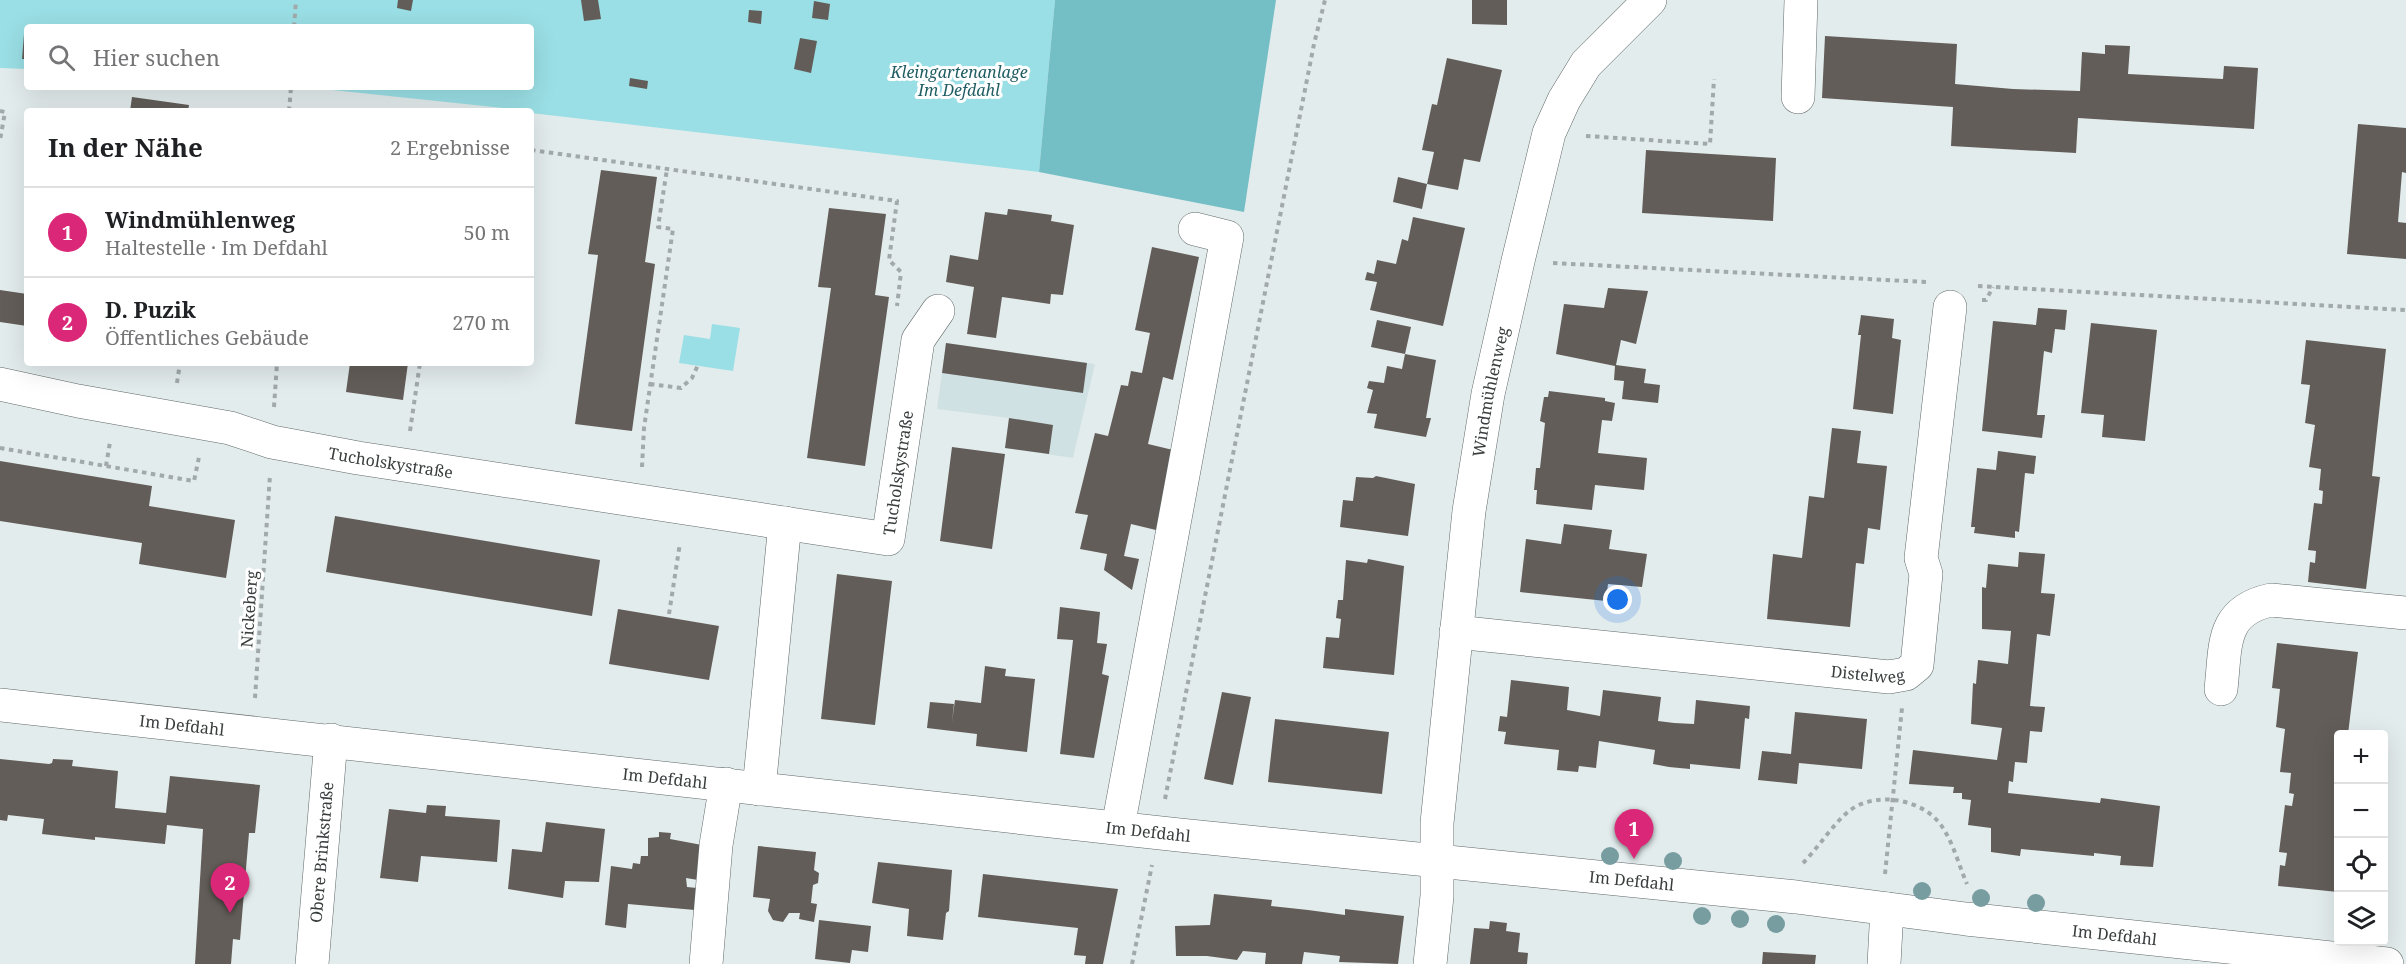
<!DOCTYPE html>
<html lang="de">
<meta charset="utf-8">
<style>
:root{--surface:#fff;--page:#f2f2f2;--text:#202124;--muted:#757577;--line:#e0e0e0;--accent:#db2777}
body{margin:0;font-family:"Noto Serif",serif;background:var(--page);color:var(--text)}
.controls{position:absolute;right:18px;bottom:18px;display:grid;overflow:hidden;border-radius:6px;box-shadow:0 6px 24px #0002}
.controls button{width:54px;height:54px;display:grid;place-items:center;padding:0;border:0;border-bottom:2px solid var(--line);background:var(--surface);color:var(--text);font:30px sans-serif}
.you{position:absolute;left:1618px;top:600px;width:21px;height:21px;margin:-15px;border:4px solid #fff;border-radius:50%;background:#1a73e8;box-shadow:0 0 0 9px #1a73e833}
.badge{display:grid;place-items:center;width:39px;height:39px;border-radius:50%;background:var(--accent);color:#fff;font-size:20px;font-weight:700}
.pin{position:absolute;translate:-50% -50px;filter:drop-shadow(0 2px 3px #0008)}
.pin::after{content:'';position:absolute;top:32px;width:21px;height:18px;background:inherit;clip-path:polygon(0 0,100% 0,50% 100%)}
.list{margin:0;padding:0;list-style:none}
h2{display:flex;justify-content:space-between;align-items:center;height:78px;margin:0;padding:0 24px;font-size:26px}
h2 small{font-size:20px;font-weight:400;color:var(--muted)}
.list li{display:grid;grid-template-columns:39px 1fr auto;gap:18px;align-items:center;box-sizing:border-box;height:90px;padding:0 24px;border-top:2px solid var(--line)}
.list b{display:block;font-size:22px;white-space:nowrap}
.list p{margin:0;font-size:20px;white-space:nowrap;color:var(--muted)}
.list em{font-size:20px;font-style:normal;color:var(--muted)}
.icon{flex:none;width:33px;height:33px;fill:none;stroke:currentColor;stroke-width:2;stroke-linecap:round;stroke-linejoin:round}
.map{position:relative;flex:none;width:2406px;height:964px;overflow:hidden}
.search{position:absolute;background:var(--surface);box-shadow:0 6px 24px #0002;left:24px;top:24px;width:510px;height:66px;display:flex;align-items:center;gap:15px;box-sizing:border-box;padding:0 21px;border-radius:6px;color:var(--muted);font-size:22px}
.panel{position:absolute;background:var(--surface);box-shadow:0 6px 24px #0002;left:24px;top:108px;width:510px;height:258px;border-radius:6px}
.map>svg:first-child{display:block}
</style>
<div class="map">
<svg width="2406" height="964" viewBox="0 0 2406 964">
<rect width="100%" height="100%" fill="#e3eced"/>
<!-- built -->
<path fill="#cfe1e3" d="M946,343L1095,364L1073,458L1005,448L1009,418L937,409Z"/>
<!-- green -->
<path fill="#9adfe5" d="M0,0H1055L1039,172L531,113V111L304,87H531V27H27V69L0,68Z
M712,324L740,328L733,371L679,363L684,335L710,339Z"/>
<!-- forest -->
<path fill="#74bec5" d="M1055,0H1276L1244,212L1039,172Z"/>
<!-- building -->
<path fill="#625d58" d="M398,0H413L411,11L397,8Z
M581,0H598L601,19L584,21Z
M1472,0H1507V25L1472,24Z
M814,1L830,4L828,20L812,18Z
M749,10L762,11L761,24L748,22Z
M24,34H27V59H22Z
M1825,36L1957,44L1955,84L2013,89L2080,91L2082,52L2105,54V45L2130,46L2128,74L2223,79L2224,66L2258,68L2254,129L2078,118L2076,153L1951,146L1953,107L1822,98Z
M800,38L817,41L811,73L794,69Z
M1447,58L1502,70L1480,162L1464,159L1458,190L1427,184L1434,152L1422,150L1432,104L1437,105Z
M630,78L648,81L647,89L629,86Z
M132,97L189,105L188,111H130Z
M2358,124L2406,128V173L2402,172L2398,222L2406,223V259L2347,254Z
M1646,150L1776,158L1773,221L1642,213Z
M601,170L657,177L645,262L655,264L632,431L575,424L598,255L588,254Z
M1398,177L1427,184L1422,209L1393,202Z
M829,208L886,214L875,295L889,297L865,466L807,458L831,288L818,287Z
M1008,209L1052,215L1051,221L1074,225L1063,295L1051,294L1050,304L1002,297L996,338L967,334L974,287L946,282L950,255L978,260L985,212L1007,215Z
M1413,217L1465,228L1443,326L1370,310L1377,282L1365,280L1367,272L1374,274L1377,260L1396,264L1402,239L1408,241Z
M1152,247L1199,257L1173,380L1163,377L1148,444L1173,450L1156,530L1131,524L1124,556L1139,559L1132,590L1104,570L1107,554L1080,549L1088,515L1075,513L1095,433L1108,436L1121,385L1128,386L1131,371L1142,373L1150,333L1135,330Z
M1608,288L1648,291L1636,344L1621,340L1616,365L1646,369L1644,383L1660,385L1658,403L1622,399L1624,381L1614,380L1615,366L1556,354L1564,304L1604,308Z
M0,290L27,294V326L0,322Z
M2038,308L2067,310L2065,330L2055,329L2052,353L2044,351L2037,415H2045L2042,438L1982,431L1993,321L2036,325Z
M1861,315L1894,319L1892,338L1901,340L1893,414L1853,409L1861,335H1858Z
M1377,320L1411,327L1405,354L1436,360L1426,418H1431L1426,437L1374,428L1377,414L1367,413L1373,390L1367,388L1369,381L1384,383L1387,366L1402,369L1405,354L1371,347Z
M2091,323L2157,330L2145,441L2102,437L2104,415L2081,413Z
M2306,340L2386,349L2372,476L2380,477L2366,589L2308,582L2310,562L2315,563L2316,551L2308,550L2314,503L2322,504L2323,491L2319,490L2321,469L2309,467L2315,425L2305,423L2310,385L2301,384Z
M946,343L1087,363L1083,393L942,373Z
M350,363H408L403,400L346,392Z
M1549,391L1605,398V401L1615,403L1612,421L1602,420L1598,453L1647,458L1644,490L1595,485L1592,510L1536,504L1537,490H1534L1536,468H1540L1545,423L1540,421L1544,397H1548Z
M1009,418L1053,425L1049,454L1005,448Z
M1832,428L1861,431L1857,463L1887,466L1880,530L1868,528L1864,564L1856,563L1850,627L1767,619L1773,554L1802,558L1809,496L1824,498Z
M952,447L1005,454L992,549L940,541Z
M1998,451L2036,456L2034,474L2025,473L2019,532L2015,531V538L1974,533L1975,527H1971L1977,468L1996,470Z
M0,461L152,486L149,506L235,520L226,578L139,564L142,543L0,521Z
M1376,476L1415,484L1408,536L1340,527L1343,500L1353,501L1356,477L1373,478Z
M335,516L600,560L592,616L326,572Z
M1564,524L1612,530L1609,549L1647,554L1642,587L1608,584L1606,601L1520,592L1526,539L1561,544Z
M2019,552L2045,554L2041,593L2055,594L2050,636L2037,634L2030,706L2045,707L2042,732L2030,731L2027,763L2015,762L2013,782L2009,781L2008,793L2100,803L2101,798L2160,806L2153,867L2120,865L2121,856L2094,853V856L2021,849L2020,856L1991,852V828L1968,825L1971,800L1962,799V793H1953L1954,787L1909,784L1913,750L1997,760L2002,728L1971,724L1973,683L1976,684L1978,660L2008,664L2011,631L1982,629V587L1986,588L1988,564L2018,567Z
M1368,559L1404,566L1394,675L1323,668L1326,637L1339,638L1341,619L1336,618L1338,600H1343L1346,560L1367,563Z
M837,574L892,581L875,725L821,719Z
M1060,607L1100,612L1097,643L1107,644L1102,674L1109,676L1094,758L1060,754L1073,640L1057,639Z
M618,609L719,626L709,680L609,664Z
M2277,643L2358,652L2348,734H2338V892L2278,886L2280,865L2285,866L2287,853L2279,852L2285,805L2292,806L2294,794L2289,793L2291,773L2280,772L2285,729L2276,727L2280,689L2272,688Z
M985,666L1006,669L1005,676L1035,679L1027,752L976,746L977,734L927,728L930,702L954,704L952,722L955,700L981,703Z
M1511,680L1569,687L1567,710L1600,716L1603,690L1661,697L1658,721L1674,723L1694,724L1696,700L1750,706L1749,719L1745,718L1740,769L1690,764V769L1669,767L1653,764L1655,750L1599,741L1596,768L1579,766L1578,772L1557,770L1559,750L1504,744L1506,732L1498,731L1500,716L1507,717Z
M1222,692L1251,697L1233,785L1204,779Z
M1795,712L1867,719L1862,769L1799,763L1797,784L1758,780L1762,751L1791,754Z
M1275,719L1389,732L1382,794L1268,782Z
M0,759L49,764L52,763L53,759L73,760L72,766L118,771L115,808L166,813L170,776L260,785L255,833H249L240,940L233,939L231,964H195L203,829L167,825L165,844L95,837V840L42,834L44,819L8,815L7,821L0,820Z
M427,805L446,806L445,816L500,820L497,862L421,856L418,882L380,878L389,809L426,813Z
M546,822L605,829L599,882L565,881L563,898L508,889L512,849L542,852Z
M659,832L671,833L670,839L702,845L698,880L686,878L687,887L697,888L695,910L628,904L626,928L605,925L611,866L632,869L633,863L640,864L641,856H648V838L659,837Z
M758,846L816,852L814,870L819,873L818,883L813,885L811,903L817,904L814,922L799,919L800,913H789L783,922L773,920L768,911L770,899L753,897Z
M878,862L952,870L949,911L946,913L943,940L907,936L909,909L872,903Z
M983,874L1118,889L1103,964H1085L1086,956L1074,955L1078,928L978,917Z
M1214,894L1272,900L1271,906L1308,910L1345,915V909L1404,916L1398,964L1339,962L1340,956L1304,952L1302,964H1265L1266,953L1243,951L1237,960L1207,956H1176L1175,926L1210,925Z
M819,920L871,926L868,952L852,950L850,963L815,959Z
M1490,921L1507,923L1506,931L1520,933L1518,952L1528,953L1527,964H1470L1474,928L1489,929Z
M1763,952L1816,955L1815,964H1762Z"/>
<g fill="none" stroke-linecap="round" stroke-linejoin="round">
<defs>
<g id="minor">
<path d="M1798,97L1801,0"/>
<path id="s1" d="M0,384L78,401L230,428L272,442L358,458L888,539L918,340L938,311"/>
<path id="s2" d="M1456,632L1889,677L1906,674L1917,665L1926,574L1921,558L1950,307"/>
<path d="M2221,689C2226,646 2220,611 2271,600L2406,613"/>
<path id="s3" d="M0,705L1179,835L1796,897L1966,919L2387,964"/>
<path d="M759,789L785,523"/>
<path d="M1118,827L1227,237L1195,229"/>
<path id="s4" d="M312,964L331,740"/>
<path d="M706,964L716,845L726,784"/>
<path id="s5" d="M1430,964L1437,896V823L1469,511L1488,394L1518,261L1549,133L1564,100L1586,64L1650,0"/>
<path d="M1884,964L1887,909"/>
</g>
</defs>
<!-- minor casing -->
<use href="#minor" stroke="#606868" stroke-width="34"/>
<!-- path -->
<path stroke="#a2a9aa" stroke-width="4" stroke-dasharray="4.5 4.5" stroke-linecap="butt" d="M294,27L296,0
M0,111L5,112L0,140
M289,111L291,87
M1586,136L1710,144L1714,79
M531,150L897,201L889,260L901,272L897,306
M1553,263L1926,282
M1978,286L2406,310
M1982,300H1986L1993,287
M177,383L180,363
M650,384L681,388L692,378L698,365
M274,407L277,363
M410,431L420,363
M0,448L194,481L199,457
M106,466L110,442
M642,467L644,428L673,229L658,227L667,169
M669,614L680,543
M255,698L270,475
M1165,799L1314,44L1325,0
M1803,863C1819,847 1832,825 1849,811C1876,790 1925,799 1943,828C1954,845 1959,866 1967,884
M1885,874L1902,708
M1132,964L1152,865"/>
<!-- minor -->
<use href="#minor" stroke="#fff" stroke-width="33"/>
</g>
<!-- trees -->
<g fill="#779da1">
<circle cx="1610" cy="856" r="9"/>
<circle cx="1673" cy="861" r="9"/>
<circle cx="1922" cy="891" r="9"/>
<circle cx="1981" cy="898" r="9"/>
<circle cx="2036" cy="903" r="9"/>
<circle cx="1702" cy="916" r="9"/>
<circle cx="1740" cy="919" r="9"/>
<circle cx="1776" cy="924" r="9"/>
</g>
<g text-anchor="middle" stroke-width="6" stroke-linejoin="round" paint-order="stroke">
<!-- park labels -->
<g font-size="16" font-style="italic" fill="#1f5d62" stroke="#fff">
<text x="959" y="78">Kleingartenanlage<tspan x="959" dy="18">Im Defdahl</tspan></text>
</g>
<!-- street labels -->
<g font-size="16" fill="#393d3d" stroke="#fff">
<text dy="6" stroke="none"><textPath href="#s5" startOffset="576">Windmühlenweg</textPath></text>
<text dy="6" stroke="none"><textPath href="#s1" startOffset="399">Tucholskystraße</textPath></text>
<text dy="6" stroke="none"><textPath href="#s1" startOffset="969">Tucholskystraße</textPath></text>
<text transform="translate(249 609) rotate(-86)" y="6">Nickeberg</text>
<text dy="6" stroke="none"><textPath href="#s2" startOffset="414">Distelweg</textPath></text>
<text dy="6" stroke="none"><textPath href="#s3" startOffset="183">Im Defdahl</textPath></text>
<text dy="6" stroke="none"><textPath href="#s3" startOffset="669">Im Defdahl</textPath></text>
<text dy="6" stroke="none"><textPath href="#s3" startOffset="1155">Im Defdahl</textPath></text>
<text dy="6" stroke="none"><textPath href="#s4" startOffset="112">Obere Brinkstraße</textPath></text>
<text dy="6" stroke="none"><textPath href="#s3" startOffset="1641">Im Defdahl</textPath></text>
<text dy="6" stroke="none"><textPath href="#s3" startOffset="2127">Im Defdahl</textPath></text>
</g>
</g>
</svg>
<div class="controls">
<button>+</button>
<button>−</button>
<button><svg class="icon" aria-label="locate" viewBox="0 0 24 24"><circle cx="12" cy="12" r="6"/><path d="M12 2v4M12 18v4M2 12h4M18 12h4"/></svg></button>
<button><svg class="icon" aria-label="layers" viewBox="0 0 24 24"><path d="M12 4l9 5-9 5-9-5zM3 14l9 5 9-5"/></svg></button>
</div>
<div class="you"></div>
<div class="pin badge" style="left:1634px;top:859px">1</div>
<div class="pin badge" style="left:230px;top:913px">2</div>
<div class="search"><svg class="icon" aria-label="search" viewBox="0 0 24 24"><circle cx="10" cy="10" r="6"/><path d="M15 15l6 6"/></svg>Hier suchen</div>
<section class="panel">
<h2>In der Nähe<small>2 Ergebnisse</small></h2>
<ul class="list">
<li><span class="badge">1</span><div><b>Windmühlenweg</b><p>Haltestelle · Im Defdahl</p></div><em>50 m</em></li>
<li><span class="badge">2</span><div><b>D. Puzik</b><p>Öffentliches Gebäude</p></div><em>270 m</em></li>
</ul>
</section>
</div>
